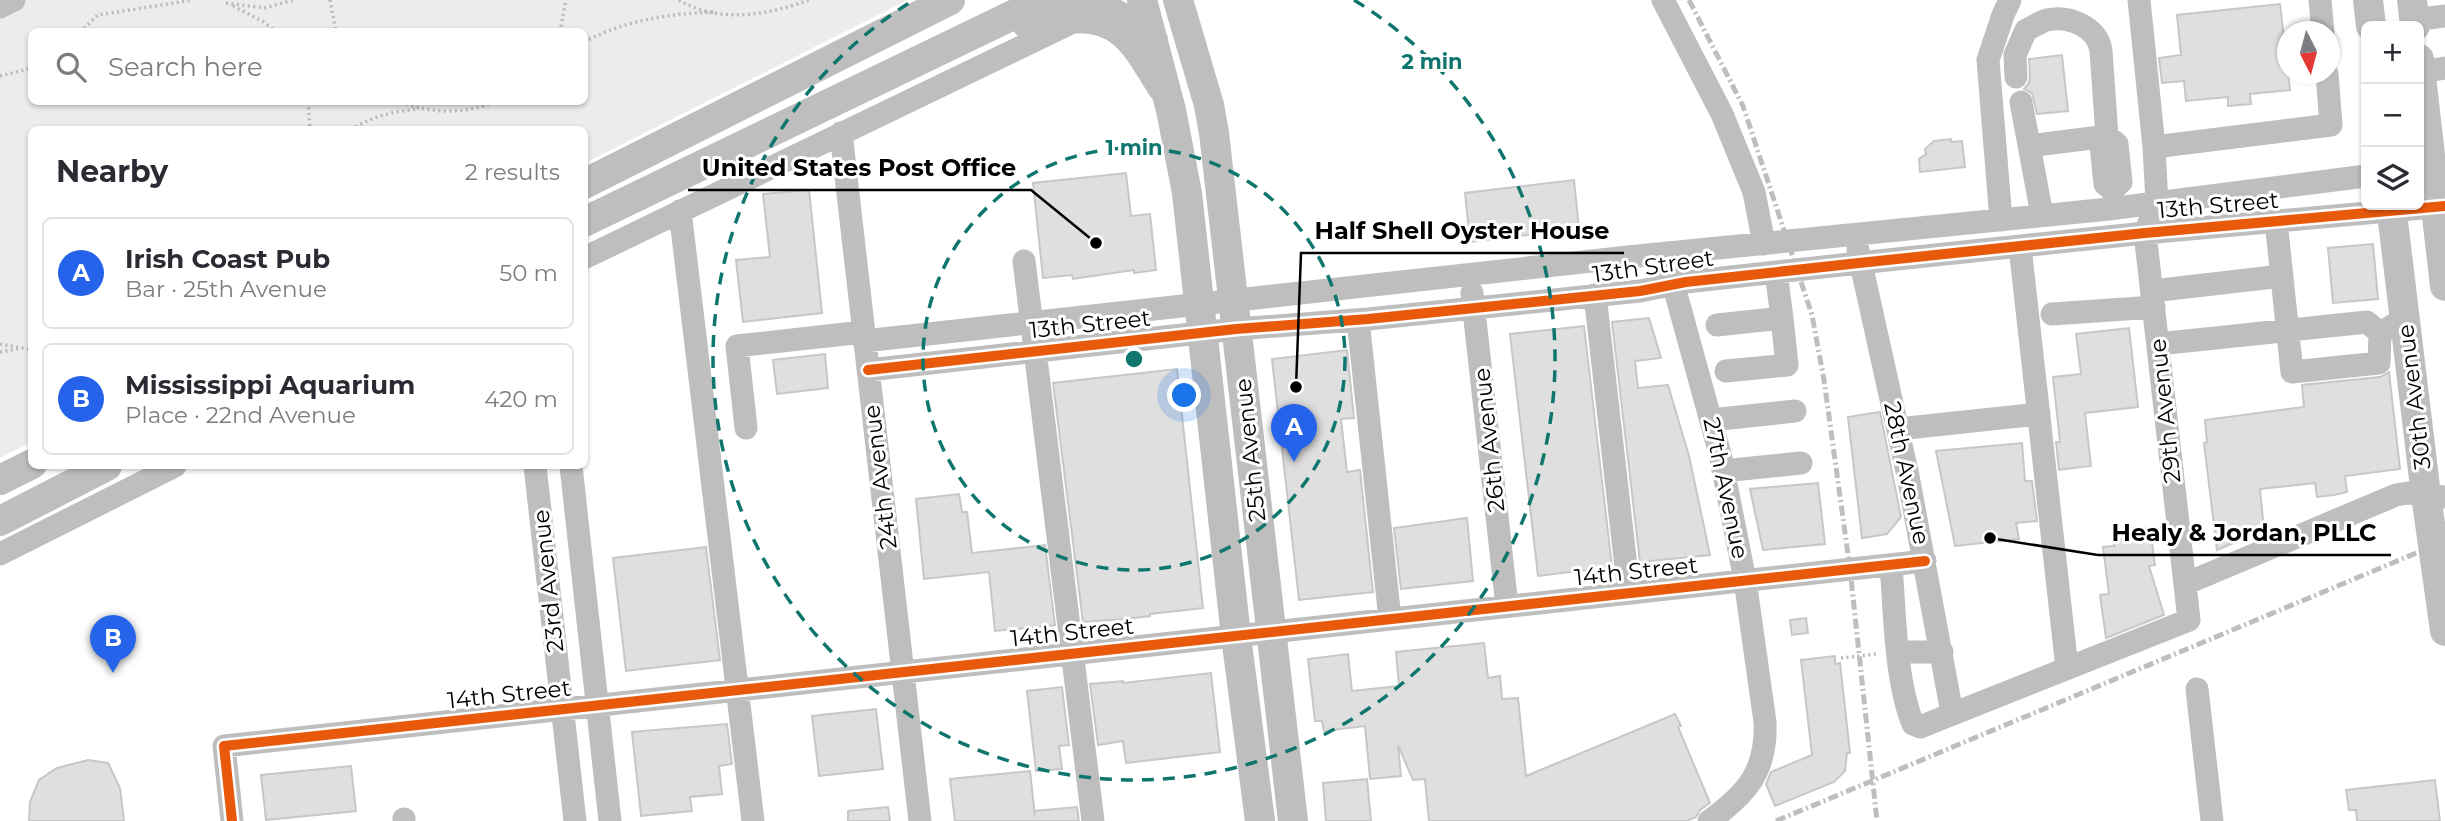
<!DOCTYPE html>
<meta charset="utf-8">
<style>
:root{--surface:#fff;--page:#f7f7f7;--text:#2b2b33;--muted:#7c7c81;--line:#e1e1e2;--accent:#2563eb}
body{margin:0;font-family:Montserrat,sans-serif;background:var(--page);color:var(--text)}
.controls{position:absolute;right:21px;top:21px;display:grid;overflow:hidden;border-radius:10px;box-shadow:0 2px 5px #0004}
.controls button{width:63px;height:63px;display:grid;place-items:center;padding:0;border:0;border-bottom:2px solid var(--line);background:var(--surface);color:var(--text);font:35px sans-serif}
.compass{position:absolute;left:2277px;top:21px;width:63px;height:63px;border-radius:50%;background:var(--surface);box-shadow:0 2px 5px #0004;rotate:174deg}
.you{position:absolute;left:1185px;top:396px;width:24px;height:24px;margin:-18px;border:5px solid #fff;border-radius:50%;background:#1a73e8;box-shadow:0 0 0 10px #1a73e833}
.badge{display:grid;place-items:center;width:46px;height:46px;border-radius:50%;background:var(--accent);color:#fff;font-size:23px;font-weight:700}
.pin{position:absolute;translate:-50% -58px;filter:drop-shadow(0 2px 4px #0008)}
.pin::after{content:'';position:absolute;top:37px;width:24px;height:21px;background:inherit;clip-path:polygon(0 0,100% 0,50% 100%)}
.list{margin:0;padding:0;list-style:none}
h2{display:flex;justify-content:space-between;align-items:center;height:91px;margin:0;padding:0 28px;font-size:30px}
h2 small{font-size:23px;font-weight:400;color:var(--muted)}
.list li{display:grid;grid-template-columns:46px 1fr auto;gap:21px;align-items:center;box-sizing:border-box;height:112px;margin:0 14px 14px;padding:0 14px;border:2px solid var(--line);border-radius:10px}
.list b{display:block;font-size:26px;white-space:nowrap}
.list p{margin:0;font-size:23px;white-space:nowrap;color:var(--muted)}
.list em{font-size:23px;font-style:normal;color:var(--muted)}
.icon{flex:none;width:38px;height:38px;fill:none;stroke:currentColor;stroke-width:2;stroke-linecap:round;stroke-linejoin:round}
.map{position:relative;flex:none;width:2445px;height:821px;overflow:hidden}
.search{position:absolute;background:var(--surface);box-shadow:0 2px 5px #0004;left:28px;top:28px;width:560px;height:77px;display:flex;align-items:center;gap:18px;box-sizing:border-box;padding:0 24px;border-radius:10px;color:var(--muted);font-size:26px}
.panel{position:absolute;background:var(--surface);box-shadow:0 2px 5px #0004;left:28px;top:126px;width:560px;height:343px;border-radius:10px}
.map>svg:first-child{display:block}
</style>
<div class="map">
<svg width="2445" height="821" viewBox="0 0 2445 821">
<rect width="100%" height="100%" fill="#fff"/>
<!-- green -->
<path fill="#ececec" fill-rule="evenodd" d="M0,0H908L585,163L584,130H32L31,442L0,458ZM32,32H584V102H32Z"/>
<!-- building -->
<path fill="#dfdfdf" stroke="#c7c7c7" stroke-width="2" d="M2280,4L2290,90L2250,94L2251,104L2228,106V97L2186,101L2184,81L2162,83L2159,58L2181,55L2177,15Z
M2062,55L2068,111L2037,114L2032,93L2024,89L2029,83L2030,76L2029,59Z
M1951,139V142L1962,141L1965,167L1920,172L1919,159L1926,154L1925,149L1934,141Z
M1126,173L1131,216L1150,214L1156,270L1134,273V270L1073,279L1072,275L1043,278L1033,183Z
M1574,180L1579,229L1470,242L1465,193Z
M809,190L822,313L743,322L736,260L770,257L763,194Z
M2373,244L2378,299L2333,303L2328,248Z
M1649,318L1661,358L1635,361L1638,388L1668,385L1689,456L1710,555L1640,562L1612,322Z
M1584,326L1612,567L1538,576L1510,334Z
M2129,328L2138,407L2085,413L2091,466L2059,470L2056,442H2060L2053,377L2081,374L2076,334Z
M1347,350L1354,418L1341,419L1347,472L1360,470L1373,592L1299,600L1272,359Z
M825,354L828,388L777,394L773,360Z
M1177,369L1203,608L1150,614V616L1126,619L1083,622L1053,383Z
M2389,372L2400,469L2345,476L2347,492L2334,495L2317,497L2315,483L2260,489L2264,530L2217,550L2204,443L2207,442L2205,420L2304,407L2302,385L2380,377Z
M1880,412L1901,517L1887,534L1862,538L1848,417Z
M2022,443L2025,481H2032L2037,521L2016,523L2019,539L1955,546L1936,451Z
M1818,483L1825,544L1763,550L1750,489Z
M959,494L962,512H967L972,553L1045,545L1055,625L995,631L989,572L924,579L916,499Z
M1467,518L1473,581L1401,589L1394,528Z
M2150,527L2155,565L2149,566L2164,615L2106,638L2100,595L2109,594L2103,547L2114,546L2112,531Z
M706,547L720,660L626,671L613,558Z
M1806,618L1808,633L1792,635L1790,620Z
M1484,643L1488,678L1500,676L1502,699L1518,698L1526,776L1675,714L1681,726L1678,727L1710,803L1700,810L1696,817L1686,821H1429L1425,779L1413,780L1398,745L1401,776L1370,779L1365,726L1324,731L1322,721H1315L1308,659L1348,654L1352,691L1399,686L1396,652Z
M1835,656V664L1840,663L1850,753H1847L1845,771L1834,782L1775,806L1766,784L1771,772L1812,755L1801,660Z
M1211,673L1220,752L1126,763L1123,741L1098,745L1090,684L1123,681V683Z
M1062,687L1069,745L1059,746L1062,769L1036,771L1027,691Z
M876,709L883,769L819,776L812,716Z
M727,724L732,764L719,766L722,794L690,797L692,811L641,816L632,732Z
M88,760L108,763L120,788L124,821H29L30,802L39,780L57,768Z
M351,766L356,811L266,820L261,775Z
M1030,771L1035,817L1034,811L1077,807L1079,821H955L950,779Z
M1367,779L1371,821H1326L1323,783Z
M2435,780L2440,821H2357L2356,810H2349L2346,790Z
M888,807L890,821H848V811Z"/>
<g fill="none" stroke-linecap="round" stroke-linejoin="round">
<!-- path -->
<path stroke="#b9b9b9" stroke-width="3.5" stroke-dasharray="2 3.5" stroke-linecap="butt" d="M330,0L336,32
M679,0C719,24 768,15 809,0
M226,3L264,8L294,0
M233,6L264,22L276,32
M80,32L98,15L193,0
M560,32L566,0
M584,42C626,20 667,14 714,12
M0,76L32,68
M308,102L310,130
M401,102C431,114 465,114 494,102
M351,130C371,116 395,111 419,109
M0,344L32,350
M0,352L18,349
M1841,658L1876,654"/>
<!-- minor -->
<path stroke="#bebebe" stroke-width="23" d="M1663,0L1722,114L1754,192L1764,244
M2320,0L2323,32
M0,7L14,0
M2414,20L2445,16
M2420,72L2445,68
M2016,77L2015,55L2026,30C2033,27 2040,22 2047,20C2069,15 2098,27 2101,51L2107,136L2101,145L2105,184L2112,190
M2021,102L2042,215
M841,133L920,821
M2029,146L2107,136L2117,144L2121,182L2113,189
M2154,147L2331,125L2327,74
M680,211L753,821
M2001,220L1988,60L2003,15L2010,0
M2276,221L2292,372L2379,363L2380,333L2405,318
M2020,247L2067,668
M1858,250L1908,476L1952,713
M584,258L1073,22C1122,18 1136,53 1159,89
M1024,261L1093,821
M1670,272L1720,454L1745,580L1765,722C1767,771 1747,794 1709,821
M1776,272L1782,318
M2152,291L2282,276
M1472,293L1507,606
M1595,295L1629,593
M2052,314L2154,307
M1358,320L1390,619
M1717,325L1782,318L1787,365L1726,371
M864,341L1628,257L2109,209L2366,176
M2158,344L2367,322L2380,333
M868,370L1236,329L1368,319L1640,291L1686,282L1859,263L2145,233L2445,206
M1711,420L1795,411
M746,428L737,346L863,332
M1898,429L2039,414
M535,466L575,821
M571,466L610,821
M1723,471L1801,463
M0,554L175,466
M1891,565C1895,614 1895,679 1913,724L1920,727L2189,620L2145,233L2157,203L2154,147L2139,0
M2185,584L2396,495L2408,493L2445,497
M1898,652H1942
M2197,689L2212,821
M404,819V821
M232,821L224,746L1925,561"/>
<!-- major -->
<path stroke="#bebebe" stroke-width="30" d="M1142,0L1171,110L1187,193L1236,636L1260,821
M1178,0L1209,105L1214,133L1293,821
M2368,0L2371,26
M2412,0L2415,26
M1027,24C1042,16 1057,7 1073,3C1102,0 1132,24 1153,40
M2419,59L2445,286
M584,184L950,0
M2391,205L2426,495L2445,631
M584,222L1044,0
M0,480L32,464
M0,521L107,466"/>
<!-- rail -->
<path stroke="#bebebe" stroke-width="5" stroke-dasharray="10 3.5 2 3.5" stroke-linecap="butt" d="M1689,0L1743,106L1812,315L1824,380L1850,569L1877,821
M1776,821L2445,541"/>
<defs>
<path id="cycleway" d="M868,370L1236,329L1368,319L1640,291L1686,282L1859,263L2145,233L2445,206
M232,821L224,746L1925,561"/>
</defs>
<!-- cycleway casing -->
<use href="#cycleway" stroke="#fff" stroke-width="15"/>
<!-- cycleway -->
<use href="#cycleway" stroke="#e8590c" stroke-width="10"/>
</g>
<!-- distance rings -->
<g fill="none" stroke="#0f766e" stroke-width="3.5" stroke-dasharray="12 9">
<circle cx="1134" cy="359" r="211"/>
<path d="M1354 0A421 421 0 1 1 914 0"/>
</g>
<g text-anchor="middle" stroke-width="6" stroke-linejoin="round" paint-order="stroke">
<!-- street labels -->
<g font-size="23" fill="#000" stroke="#fff">
<text transform="translate(2218 205) rotate(-5)" y="8">13th Street</text>
<text transform="translate(1653 266) rotate(-8)" y="8">13th Street</text>
<text transform="translate(1090 324) rotate(-6)" y="8">13th Street</text>
<text transform="translate(2414 397) rotate(-97)" y="8">30th Avenue</text>
<text transform="translate(2165 411) rotate(-96)" y="8">29th Avenue</text>
<text transform="translate(1489 440) rotate(-96)" y="8">26th Avenue</text>
<text transform="translate(1250 450) rotate(-96)" y="8">25th Avenue</text>
<text transform="translate(1907 473) rotate(78)" y="8">28th Avenue</text>
<text transform="translate(880 477) rotate(-97)" y="8">24th Avenue</text>
<text transform="translate(1726 488) rotate(78)" y="8">27th Avenue</text>
<text transform="translate(1636 571) rotate(-6)" y="8">14th Street</text>
<text transform="translate(548 581) rotate(-96)" y="8">23rd Avenue</text>
<text transform="translate(1072 632) rotate(-6)" y="8">14th Street</text>
<text transform="translate(509 694) rotate(-6)" y="8">14th Street</text>
</g>
</g>
<circle cx="1134" cy="359" r="10" fill="#0f766e" stroke="#fff" stroke-width="3.5"/>
<g font-size="21" text-anchor="middle" font-weight="bold" fill="#0f766e" stroke="#fff" stroke-width="6" stroke-linejoin="round" paint-order="stroke">
<text x="1432" y="69">2 min</text>
<text x="1134" y="155">1 min</text>
</g>
<!-- callouts -->
<path fill="none" stroke="#000" stroke-width="2.5" d="M1096 243L1031 190H688M1296 387L1301 253H1624M1990 538L2098 555H2391"/>
<g fill="#000" stroke="#fff" stroke-width="2.5">
<circle cx="1096" cy="243" r="7"/>
<circle cx="1296" cy="387" r="7"/>
<circle cx="1990" cy="538" r="7"/>
</g>
<g font-size="24" text-anchor="middle" font-weight="bold" fill="#000" stroke="#fff" stroke-width="6" stroke-linejoin="round" paint-order="stroke">
<text x="859" y="176">United States Post Office</text>
<text x="1462" y="239">Half Shell Oyster House</text>
<text x="2244" y="541">Healy &amp; Jordan, PLLC</text>
</g>
</svg>
<div class="controls">
<button>+</button>
<button>−</button>
<button><svg class="icon" aria-label="layers" viewBox="0 0 24 24"><path d="M12 4l9 5-9 5-9-5zM3 14l9 5 9-5"/></svg></button>
</div>
<svg class="compass" viewBox="-18 -18 36 36"><path d="M0-13l5 13h-10z" fill="#e53935"/><path d="M0 13l5-13h-10z" fill="#7c7c81"/></svg>
<div class="you"></div>
<div class="pin badge" style="left:1294px;top:462px">A</div>
<div class="pin badge" style="left:113px;top:673px">B</div>
<div class="search"><svg class="icon" aria-label="search" viewBox="0 0 24 24"><circle cx="10" cy="10" r="6"/><path d="M15 15l6 6"/></svg>Search here</div>
<section class="panel">
<h2>Nearby<small>2 results</small></h2>
<ul class="list">
<li><span class="badge">A</span><div><b>Irish Coast Pub</b><p>Bar · 25th Avenue</p></div><em>50 m</em></li>
<li><span class="badge">B</span><div><b>Mississippi Aquarium</b><p>Place · 22nd Avenue</p></div><em>420 m</em></li>
</ul>
</section>
</div>
